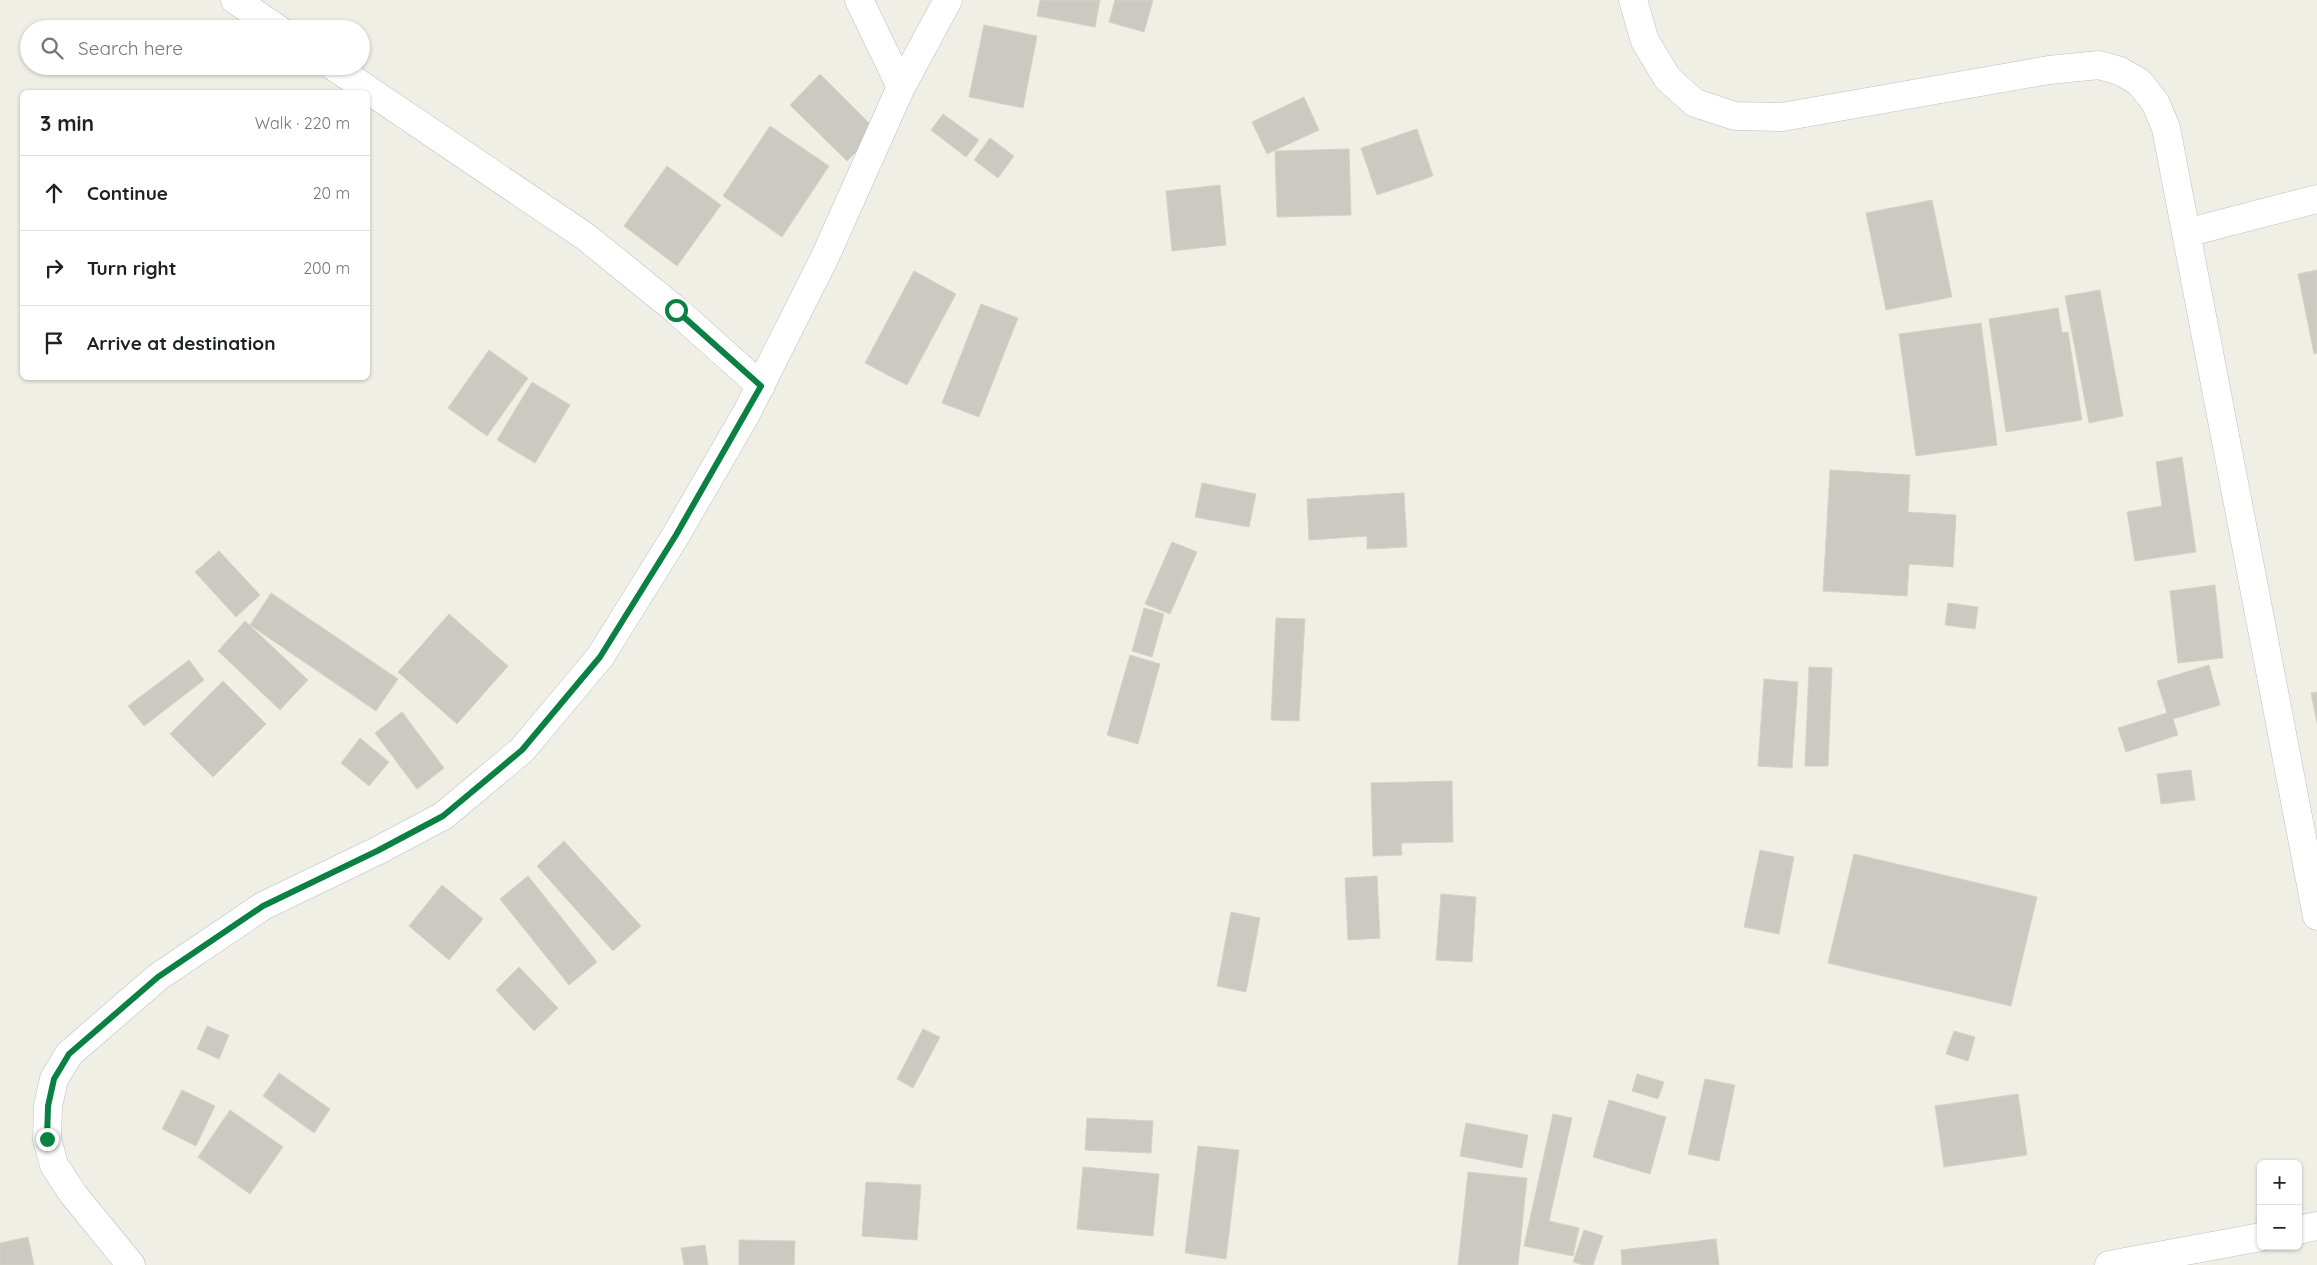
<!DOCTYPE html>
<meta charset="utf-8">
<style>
:root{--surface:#fff;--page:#f6f6f6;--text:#202124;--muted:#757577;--line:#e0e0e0}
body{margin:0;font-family:Quicksand,sans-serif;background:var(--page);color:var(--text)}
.controls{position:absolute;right:15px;bottom:15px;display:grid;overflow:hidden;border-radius:8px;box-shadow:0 1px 4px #0004}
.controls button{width:45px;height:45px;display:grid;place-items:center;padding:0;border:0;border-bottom:1px solid var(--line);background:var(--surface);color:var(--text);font:25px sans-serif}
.stop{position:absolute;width:15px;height:15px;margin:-11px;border:4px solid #0b8043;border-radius:50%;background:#fff}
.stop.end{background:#0b8043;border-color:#fff;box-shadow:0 1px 5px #0008}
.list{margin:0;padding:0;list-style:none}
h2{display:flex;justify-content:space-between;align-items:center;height:65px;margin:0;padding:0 20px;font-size:21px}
h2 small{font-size:16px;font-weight:400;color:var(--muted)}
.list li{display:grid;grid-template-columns:32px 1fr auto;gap:15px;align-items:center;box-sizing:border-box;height:75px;padding:0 20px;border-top:1px solid var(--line)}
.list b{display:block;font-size:19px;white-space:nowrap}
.list em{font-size:16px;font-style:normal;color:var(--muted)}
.icon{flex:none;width:28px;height:28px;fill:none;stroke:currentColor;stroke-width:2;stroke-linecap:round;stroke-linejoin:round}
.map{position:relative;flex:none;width:2317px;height:1265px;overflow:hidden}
.search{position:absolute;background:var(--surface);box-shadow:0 1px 4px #0004;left:20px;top:20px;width:350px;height:55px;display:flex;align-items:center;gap:12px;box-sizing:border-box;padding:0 18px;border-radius:28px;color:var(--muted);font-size:19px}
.panel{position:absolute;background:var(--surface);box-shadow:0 1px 4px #0004;left:20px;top:90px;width:350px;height:290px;border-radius:8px}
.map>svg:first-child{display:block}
</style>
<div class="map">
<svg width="2317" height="1265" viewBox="0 0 2317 1265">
<rect width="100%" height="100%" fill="#f0efe5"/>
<!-- building -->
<path fill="#cbcac2" stroke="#d5d3c3" d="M1040,0H1100L1095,27L1037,16Z
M1115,0H1153L1144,32L1109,22Z
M984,25L1037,36L1023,108L969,97Z
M820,74L877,131L847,161L790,105Z
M1304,97L1319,130L1267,154L1252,122Z
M943,114L979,140L966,157L931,130Z
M770,126L829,166L782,237L723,196Z
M1417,129L1433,176L1377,195L1361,148Z
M990,138L1014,156L998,178L974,160Z
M1349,149L1351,215L1277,217L1275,151Z
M667,166L721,205L677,266L624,226Z
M1220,185L1226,245L1172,251L1166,191Z
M1932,200L1952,297L1886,310L1866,213Z
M2317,270V353L2314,354L2298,274Z
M914,271L956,294L907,385L865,363Z
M2100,290L2123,416L2089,423L2065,296Z
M981,304L1018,318L979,417L942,403Z
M2058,308L2062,333L2068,332L2082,420L2006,432L1989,319Z
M1981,323L1997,445L1916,456L1899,334Z
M489,350L528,378L487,436L448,408Z
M532,382L570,405L535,463L497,440Z
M2182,457L2196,552L2135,561L2127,512L2162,506L2156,462Z
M1830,470L1910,475L1908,512L1956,515L1953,567L1909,564L1907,596L1823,591Z
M1202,483L1256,494L1249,527L1195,517Z
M1404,493L1407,547L1367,549V536L1309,540L1307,499Z
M1172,542L1197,552L1170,614L1145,604Z
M219,551L260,595L236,617L195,572Z
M2215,585L2223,658L2178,663L2170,591Z
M271,593L398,679L376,711L250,625Z
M1948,603L1978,607L1975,629L1945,625Z
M1144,608L1164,614L1152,657L1132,651Z
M449,614L508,666L457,724L398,672Z
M1276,618L1305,619L1299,721L1271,720Z
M245,621L308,680L280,710L218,651Z
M1130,655L1160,664L1138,744L1107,735Z
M189,660L204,680L144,726L128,706Z
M2209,665L2220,705L2173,719L2178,735L2126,752L2118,728L2167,713L2157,681Z
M1809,667L1832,668L1828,766H1805Z
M1764,679L1798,682L1792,768L1758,766Z
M223,681L266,724L213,777L170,734Z
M2317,692V723L2311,693Z
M402,712L444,768L417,789L375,733Z
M360,738L389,762L369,786L341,763Z
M2191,770L2195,800L2161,804L2157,774Z
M1452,781L1453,842L1401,843L1402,855L1373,856L1371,783Z
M564,841L641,926L613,951L537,866Z
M1760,850L1794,857L1779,934L1744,927Z
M1854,854L2037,897L2011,1006L1828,963Z
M528,876L597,962L569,985L500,899Z
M1377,876L1380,938L1348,940L1345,878Z
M442,885L483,919L449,960L409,926Z
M1441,894L1476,897L1472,962L1436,960Z
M1231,912L1260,918L1246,992L1217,986Z
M519,967L558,1008L534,1031L496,990Z
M207,1026L229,1035L219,1059L197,1049Z
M923,1029L940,1037L913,1088L897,1079Z
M1954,1031L1975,1037L1968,1061L1946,1054Z
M279,1073L330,1109L314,1133L263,1096Z
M1637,1074L1664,1082L1658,1099L1632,1091Z
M1705,1079L1735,1085L1719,1161L1688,1154Z
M182,1090L215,1106L196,1146L162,1129Z
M2018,1094L2027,1155L1944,1167L1935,1106Z
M1609,1100L1666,1117L1650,1174L1593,1157Z
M230,1110L283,1147L250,1194L198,1157Z
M1553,1114L1572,1118L1549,1221L1579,1228L1573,1256L1524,1246Z
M1087,1118L1153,1121L1151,1153L1085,1150Z
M1466,1123L1528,1135L1522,1168L1460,1156Z
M1198,1146L1239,1150L1226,1259L1185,1253Z
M1083,1167L1159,1174L1153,1236L1077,1229Z
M1468,1172L1527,1178L1518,1265H1458Z
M866,1182L921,1185L917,1240L862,1236Z
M1584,1230L1603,1236L1593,1265H1583L1573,1262Z
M28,1237L34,1265H0V1243Z
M1716,1239L1719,1265H1622L1621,1250Z
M739,1240L795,1241L794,1265H739Z
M705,1245L708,1265H684L681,1248Z"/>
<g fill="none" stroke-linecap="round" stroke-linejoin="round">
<defs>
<path id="minor" d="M235,0L278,29
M859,0L901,87
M1633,0L1645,41L1668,79L1695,103L1735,116L1782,117L2049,70L2099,65L2120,71L2139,82L2155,102L2166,128L2317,916
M333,66L586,237L676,310L761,386
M2186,233L2317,199
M2298,1230L2317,1226
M131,1265L73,1194L54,1165L47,1139L48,1106L54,1079L69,1054L158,977L263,906L377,851L443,816L522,750L600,657L676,535L746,414L825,257L901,87L948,0
M2109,1265L2261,1237"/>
</defs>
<!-- minor casing -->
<use href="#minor" stroke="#bdbec4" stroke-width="29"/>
<!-- minor -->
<use href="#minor" stroke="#fff" stroke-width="28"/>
</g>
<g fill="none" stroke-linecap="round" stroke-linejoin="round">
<!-- route -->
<path stroke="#0b8043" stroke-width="6" d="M47,1139L48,1106L54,1079L69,1054L158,977L263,906L377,851L443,816L522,750L600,657L676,535L761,386L676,310"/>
</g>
</svg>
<div class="controls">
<button>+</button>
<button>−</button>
</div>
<div class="stop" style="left:676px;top:310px"></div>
<div class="stop end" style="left:47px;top:1139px"></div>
<div class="search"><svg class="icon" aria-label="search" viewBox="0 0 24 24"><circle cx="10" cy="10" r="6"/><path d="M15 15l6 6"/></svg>Search here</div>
<section class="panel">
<h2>3 min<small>Walk · 220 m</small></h2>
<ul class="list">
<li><svg class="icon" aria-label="ahead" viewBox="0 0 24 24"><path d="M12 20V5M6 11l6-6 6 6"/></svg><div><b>Continue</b></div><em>20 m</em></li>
<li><svg class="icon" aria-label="right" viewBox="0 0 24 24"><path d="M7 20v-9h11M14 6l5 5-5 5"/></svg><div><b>Turn right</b></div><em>200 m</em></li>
<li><svg class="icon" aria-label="arrive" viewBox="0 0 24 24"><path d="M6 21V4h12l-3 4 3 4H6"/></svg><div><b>Arrive at destination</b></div></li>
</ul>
</section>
</div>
